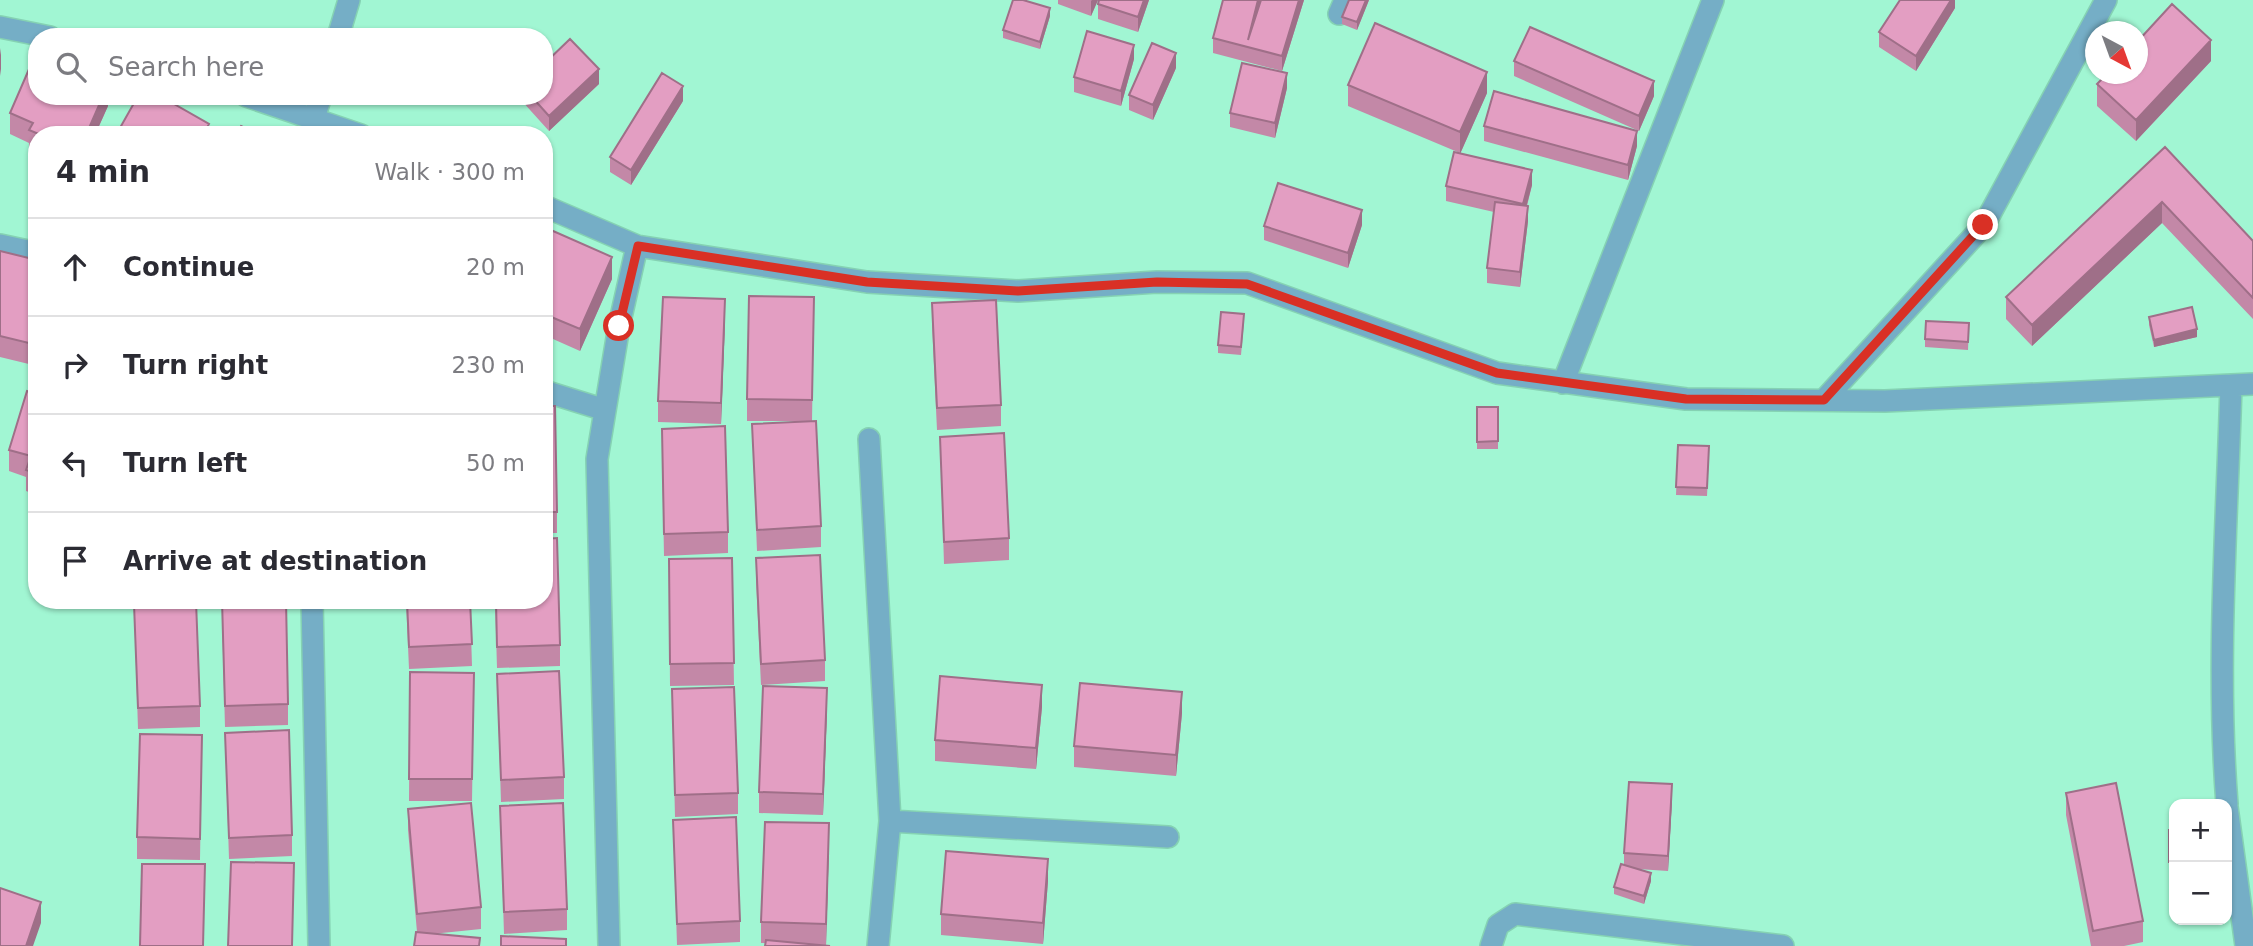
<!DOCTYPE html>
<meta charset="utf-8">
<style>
:root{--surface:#fff;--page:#f7f7f7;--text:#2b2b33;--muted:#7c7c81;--line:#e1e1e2}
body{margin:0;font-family:"DejaVu Sans",sans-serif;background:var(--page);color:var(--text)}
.controls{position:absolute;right:21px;bottom:21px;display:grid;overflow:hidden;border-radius:14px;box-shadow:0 2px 5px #0004}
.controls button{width:63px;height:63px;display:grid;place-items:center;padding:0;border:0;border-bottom:2px solid var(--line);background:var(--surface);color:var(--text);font:35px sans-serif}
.compass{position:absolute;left:2085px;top:21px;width:63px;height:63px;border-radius:50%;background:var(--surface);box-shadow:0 2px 5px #0004;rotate:139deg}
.stop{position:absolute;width:21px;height:21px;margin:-16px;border:5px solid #d93025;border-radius:50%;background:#fff}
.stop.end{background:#d93025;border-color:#fff;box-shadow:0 2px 7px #0008}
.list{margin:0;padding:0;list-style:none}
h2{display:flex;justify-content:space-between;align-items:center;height:91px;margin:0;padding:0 28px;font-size:30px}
h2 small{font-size:23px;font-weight:400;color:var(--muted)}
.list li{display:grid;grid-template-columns:46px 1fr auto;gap:21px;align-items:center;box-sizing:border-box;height:98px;padding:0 28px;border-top:2px solid var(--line)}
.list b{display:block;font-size:26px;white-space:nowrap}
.list em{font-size:23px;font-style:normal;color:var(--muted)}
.icon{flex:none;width:38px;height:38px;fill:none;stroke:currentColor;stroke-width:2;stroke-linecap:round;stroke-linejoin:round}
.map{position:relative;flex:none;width:2253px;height:946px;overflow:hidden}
.search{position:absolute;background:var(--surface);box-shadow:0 2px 5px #0004;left:28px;top:28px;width:525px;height:77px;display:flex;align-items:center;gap:18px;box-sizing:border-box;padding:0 24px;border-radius:28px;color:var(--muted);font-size:26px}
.panel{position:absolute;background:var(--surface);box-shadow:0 2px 5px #0004;left:28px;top:126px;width:525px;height:483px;border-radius:28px}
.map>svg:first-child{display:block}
</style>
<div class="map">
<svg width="2253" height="946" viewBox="0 0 2253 946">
<rect width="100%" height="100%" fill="#a1f6d3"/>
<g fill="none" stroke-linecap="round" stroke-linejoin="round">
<defs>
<path id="minor" d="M1339,14L1345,0
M0,27L50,37
M338,37L349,0
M246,96L361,135
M314,118L321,96
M544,206L637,246L867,282L1018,291L1157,282L1247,283L1497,373L1686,399L1885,401L2253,384
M0,245L37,253
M1563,383L1713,0
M544,391L605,410
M1824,400L1984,225L2106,0
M869,439L890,821L878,946
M312,600L319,946
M2227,804C2216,665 2227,524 2231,385
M2227,807L2246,946
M890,821L1168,837
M609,946L597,459L619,326L637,246
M1491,946L1498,925L1515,914L1783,946"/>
</defs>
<!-- minor casing -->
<use href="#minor" stroke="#85d2b3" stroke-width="24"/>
<!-- minor -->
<use href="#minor" stroke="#75aec6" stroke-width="21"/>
</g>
<!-- wall -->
<path fill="#c388a7" d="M1058,0H1098L1091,16L1058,4Z
M1099,0H1149L1138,32L1098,19V4Z
M1304,0L1282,71L1213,53V38Z
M1369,0L1357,30L1342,24V17Z
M1955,0V8L1916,71L1879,47V32Z
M1050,16L1040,49L1003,38V30Z
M1134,59L1121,106L1074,92V77Z
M1514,61L1654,96L1639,131L1514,76Z
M2211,61L2136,141L2097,106V84Z
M1176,68L1153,120L1129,110V95Z
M599,84L549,131L521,100V96H544Z
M1348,85L1487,93L1460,154L1532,185L1527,206L1528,221L1520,287L1487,283V268L1494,212L1446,201V186L1460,153L1348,106Z
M1287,88L1275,138L1230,127V113Z
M108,96V106L95,135H37V154L29,151V143L10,134V113Z
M683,101L631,185L610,172V157Z
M1484,126L1637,146L1628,180L1484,141Z
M2165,147L2253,241V319L2162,223L2032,346L2006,319V297Z
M1362,225L1348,268L1264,240V226Z
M544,227L612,279L580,351L544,335Z
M0,251L37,260V366L0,357Z
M814,297L812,421L821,526V547L757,551L752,424L806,421H747V399Z
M932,303L1001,405V426L937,430L932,324Z
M2149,317L2197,337L2154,347L2149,325Z
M725,321L721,424L658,422V401Z
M1244,322L1241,355L1218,353V345Z
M1969,323L1968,350L1925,347V339Z
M37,394V495L26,491V477L9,471V450Z
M544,406L557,512V533H544Z
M1477,407H1498V449H1477Z
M940,437L1009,538V560L944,564Z
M1678,445L1709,454L1707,496L1676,495Z
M662,450L728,532V553L664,556Z
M732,558L734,685L670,686L669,559Z
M756,558L825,660V681L761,685L756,580Z
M406,600H470L472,666L409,669Z
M495,600L560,645V666L497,668Z
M134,604L200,706V727L138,729Z
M222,620L288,704V725L225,727Z
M410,672L474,673L472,801H409Z
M497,674L564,777V799L501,802Z
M672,689L738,793V814L675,817Z
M1042,707L1036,769L935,761V740Z
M827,709L823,815L759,813V792Z
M1182,713L1176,776L1074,767V746Z
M225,733L292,835V856L229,859Z
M202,735L200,860L137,859V837Z
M2066,793L2143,921V942L2124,946H2091L2066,815Z
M1672,799L1668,871L1638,869L1651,881L1644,904L1614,894V887L1624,865V853Z
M500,806L567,909V930L504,934Z
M408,809L481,907V929L432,934L480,946L417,932L408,830Z
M673,820L740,921V942L677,945Z
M2169,830H2174V877H2169Z
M829,844L826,945L761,943V922Z
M1048,881L1043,944L941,935V914Z"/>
<!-- shaded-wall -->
<path fill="#9f6f88" d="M1092,0H1098L1091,16V1Z
M1144,0H1149L1138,32V17Z
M1258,0H1262L1248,40Z
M1299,0H1304L1282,71V56Z
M1366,0H1369L1357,30V22Z
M1951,0H1955V8L1916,71V56Z
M1050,8V16L1040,49V42Z
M2211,40V61L2136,141V120Z
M1134,45V59L1121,106V91Z
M1,48V69L0,76V55Z
M1176,53V68L1153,120V105Z
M599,69V84L549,131V116Z
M1487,72V93L1460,154V132Z
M1287,73V88L1275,138V123Z
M1654,81V96L1639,131V116Z
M683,86V101L631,185V170Z
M103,96H108V106L95,135H86Z
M209,124V135H203Z
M1637,131V146L1628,180V165Z
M1532,170V185L1523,219V204Z
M2162,202V223L2032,346V325Z
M1528,206V221L1520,287V272Z
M1362,210V225L1348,268V253Z
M612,257V279L580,351V329Z
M725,299V321L721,424V403Z
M2197,329V337L2154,347V340Z
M1042,685V707L1036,769V748Z
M827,688V709L823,815V794Z
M1182,692V713L1176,776V755Z
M1672,784V799L1668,871V856Z
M829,823V844L826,945V924Z
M1048,859V881L1043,944V923Z
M1651,873V881L1644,904V896Z
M41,902V923L33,946H26Z"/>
<!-- building -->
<path fill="#e39ec2" stroke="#9f6f88" stroke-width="2" d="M1013,0H1023L1050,8L1040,42L1003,30Z
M1099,0H1144L1138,17L1098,4Z
M1223,0H1258L1248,40L1261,0H1299L1282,56L1213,38Z
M1349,0H1366L1357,22L1342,17Z
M1900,0H1951L1916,56L1879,32Z
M2172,4L2211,40L2136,120L2097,84L2107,74H2138V41Z
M1375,23L1487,72L1460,132L1348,85Z
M1530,27L1654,81L1639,116L1514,61Z
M1087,31L1134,45L1121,91L1074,77Z
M570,39L599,69L549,116L531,96H544V64Z
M1152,43L1176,53L1153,105L1129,95Z
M36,53L37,96H103L86,135H41L29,130L33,123L10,113Z
M1242,63L1287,73L1275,123L1230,113Z
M662,73L683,86L631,170L610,157Z
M1494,91L1637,131L1628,165L1484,126Z
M138,96H160L209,124L203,135H116Z
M241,126L258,135H236Z
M2165,147L2253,241V298L2162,202L2032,325L2006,297Z
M1454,152L1532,170L1523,204L1446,186Z
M1278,183L1362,210L1348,253L1264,226Z
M1495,202L1528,206L1520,272L1487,268Z
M544,227L612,257L580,329L544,314Z
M0,251L37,260V345L0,336Z
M749,296L814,297L812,400L747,399Z
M663,297L725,299L721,403L658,401Z
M996,300L1001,405L937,408L932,303Z
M2192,307L2197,329L2154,340L2149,317Z
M1221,312L1244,314L1241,347L1218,345Z
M1926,321L1969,323L1968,342L1925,339Z
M27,391L37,394V473L26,470L31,456L9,450Z
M544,406H555L557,512H544Z
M1477,407H1498V441L1477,442Z
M816,421L821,526L757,530L752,424Z
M725,426L728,532L664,534L662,429Z
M1004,433L1009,538L944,542L940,437Z
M1678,445L1709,446L1707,488L1676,487Z
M557,538L560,645L497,647L496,600H544V539Z
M820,555L825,660L761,664L756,558Z
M732,558L734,663L670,664L669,559Z
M222,600H286L288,704L225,706Z
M407,600H470L472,644L409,647Z
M196,601L200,706L138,708L134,604Z
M559,671L564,777L501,780L497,674Z
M410,672L474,673L472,779H409Z
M940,676L1042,685L1036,748L935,740Z
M1080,683L1182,692L1176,755L1074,746Z
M763,686L827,688L823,794L759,792Z
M734,687L738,793L675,795L672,689Z
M289,730L292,835L229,838L225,733Z
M140,734L202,735L200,839L137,837Z
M1629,782L1672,784L1668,856L1624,853Z
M2116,783L2143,921L2093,931L2066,793Z
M471,803L481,907L417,914L408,809Z
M563,803L567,909L504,912L500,806Z
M736,817L740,921L677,924L673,820Z
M765,822L829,823L826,924L761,922Z
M2169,830H2174V862H2169Z
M946,851L1048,859L1043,923L941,914Z
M231,862L294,863L292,946H228Z
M142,864H205L203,946H140Z
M1621,864L1651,873L1644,896L1614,887Z
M0,888L41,902L26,946H0Z
M416,932L480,938L479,946H414Z
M501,936L566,939V946H501Z
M766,940L830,946H765Z"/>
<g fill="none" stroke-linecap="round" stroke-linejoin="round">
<!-- route -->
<path stroke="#d93025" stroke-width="9" d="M619,326L638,246L867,282L1018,291L1157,282L1247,284L1497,373L1686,399L1824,400L1983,225"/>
</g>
</svg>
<div class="controls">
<button>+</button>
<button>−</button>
</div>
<svg class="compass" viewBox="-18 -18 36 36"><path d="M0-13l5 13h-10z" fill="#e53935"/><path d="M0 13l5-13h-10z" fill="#7c7c81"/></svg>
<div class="stop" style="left:619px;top:326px"></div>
<div class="stop end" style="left:1983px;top:225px"></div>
<div class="search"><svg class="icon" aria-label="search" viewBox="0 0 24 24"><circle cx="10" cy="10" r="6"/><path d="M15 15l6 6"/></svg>Search here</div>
<section class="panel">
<h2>4 min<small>Walk · 300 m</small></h2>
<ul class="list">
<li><svg class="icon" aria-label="ahead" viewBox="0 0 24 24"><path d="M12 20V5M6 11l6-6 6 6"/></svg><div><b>Continue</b></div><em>20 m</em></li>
<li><svg class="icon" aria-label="right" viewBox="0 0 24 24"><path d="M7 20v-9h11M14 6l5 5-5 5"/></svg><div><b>Turn right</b></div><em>230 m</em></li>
<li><svg class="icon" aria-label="left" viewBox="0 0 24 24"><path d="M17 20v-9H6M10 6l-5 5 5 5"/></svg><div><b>Turn left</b></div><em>50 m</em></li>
<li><svg class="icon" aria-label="arrive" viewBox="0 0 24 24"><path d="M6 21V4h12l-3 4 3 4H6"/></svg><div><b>Arrive at destination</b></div></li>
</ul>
</section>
</div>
